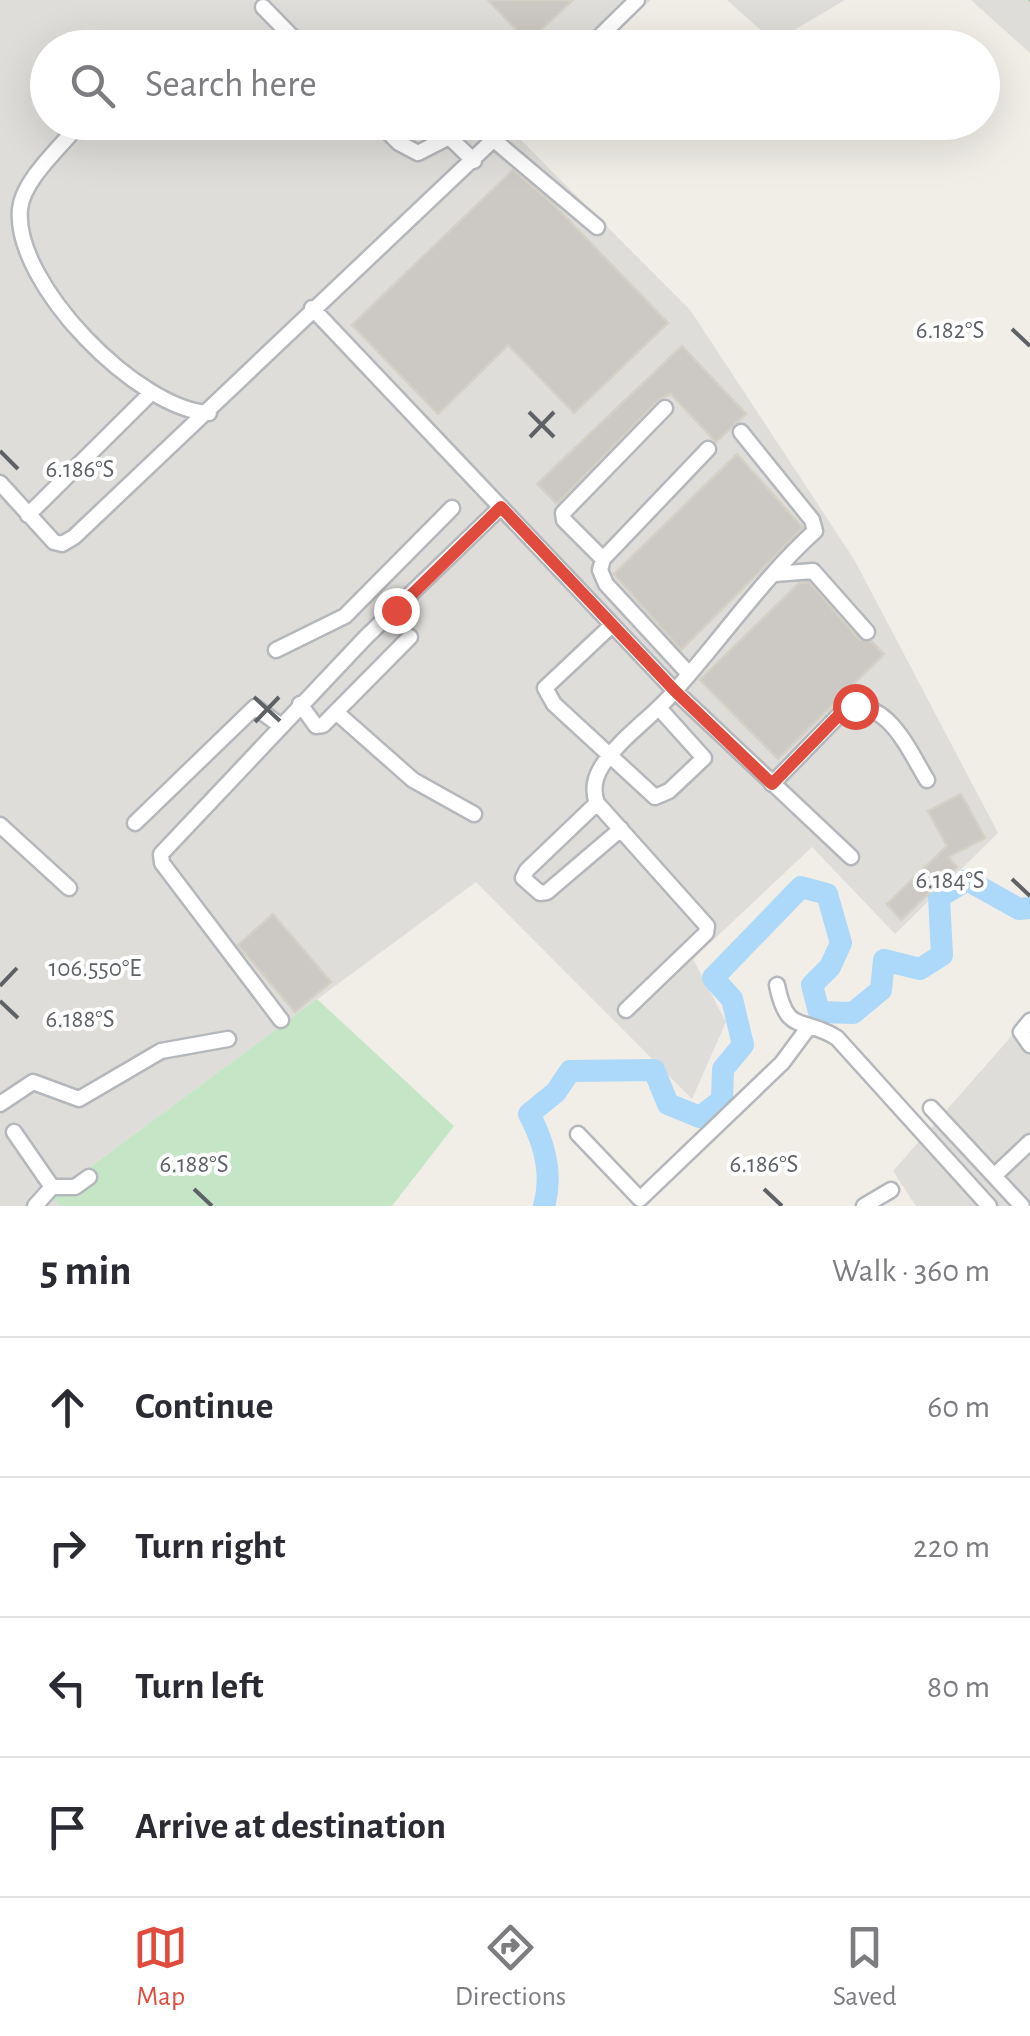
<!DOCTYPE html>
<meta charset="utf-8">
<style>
:root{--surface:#fff;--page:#f2f2f3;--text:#2b2b33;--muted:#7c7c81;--line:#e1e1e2;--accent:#e04b3d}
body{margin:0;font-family:"Alegreya Sans",sans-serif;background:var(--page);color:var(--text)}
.stop{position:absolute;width:30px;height:30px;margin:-22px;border:8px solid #e04b3d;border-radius:50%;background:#fff}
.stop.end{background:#e04b3d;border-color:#fff;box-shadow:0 2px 10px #0008}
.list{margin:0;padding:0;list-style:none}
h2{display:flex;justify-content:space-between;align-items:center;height:130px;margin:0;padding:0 40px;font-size:42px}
h2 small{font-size:32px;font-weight:400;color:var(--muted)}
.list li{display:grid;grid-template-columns:65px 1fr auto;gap:30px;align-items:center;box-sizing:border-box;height:140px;padding:0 40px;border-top:2px solid var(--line)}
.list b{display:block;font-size:38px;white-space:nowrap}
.list em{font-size:32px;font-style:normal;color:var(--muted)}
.icon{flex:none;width:55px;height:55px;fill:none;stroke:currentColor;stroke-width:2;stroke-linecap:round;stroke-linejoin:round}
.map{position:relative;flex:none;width:1030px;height:1206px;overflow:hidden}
.search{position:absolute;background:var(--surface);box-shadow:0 10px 40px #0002;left:30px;right:30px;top:30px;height:110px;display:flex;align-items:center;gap:25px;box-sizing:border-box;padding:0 35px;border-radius:55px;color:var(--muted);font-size:38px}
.sheet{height:690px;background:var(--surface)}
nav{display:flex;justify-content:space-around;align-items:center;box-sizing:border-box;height:140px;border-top:2px solid var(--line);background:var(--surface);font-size:28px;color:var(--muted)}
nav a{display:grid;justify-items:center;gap:5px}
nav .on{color:var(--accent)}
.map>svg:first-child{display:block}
</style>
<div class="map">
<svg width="1030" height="1206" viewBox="0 0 1030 1206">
<rect width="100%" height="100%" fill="#f0eee7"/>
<!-- industrial -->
<path fill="#dfddd9" d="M0,0H651L599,47L48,48V122L516,123L510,129L691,311L855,561L998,833L895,934L812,847L693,959L726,1022L692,1099L476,882L52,1195L60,1206H0Z
M727,0H845L774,42Z
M971,0H1030V53Z
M1030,1015V1206H916L893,1171Z"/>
<!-- green -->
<path fill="#c5e6c6" d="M317,999L454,1126L392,1206H60L51,1196Z"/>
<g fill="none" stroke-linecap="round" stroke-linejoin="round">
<!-- river -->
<path stroke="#acd8fa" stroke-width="22" d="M544,1206C553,1175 544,1142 529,1114L556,1092L570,1071L654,1070L668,1104L700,1117L722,1100L723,1069L743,1045L732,999L713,978L801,887L827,894L841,943L830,967L812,985L819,1012L853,1013L881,990L884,960L920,969L942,955L939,897L967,880L1019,909L1030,908"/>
</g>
<!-- building -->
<path fill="#ccc9c4" stroke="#d4d0c6" stroke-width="2.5" d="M488,0H573L528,42Z
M513,170L552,203L668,323L574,413L508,345L438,414L352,325Z
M682,346L746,414L716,442L671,394L661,398L557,504L537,484Z
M737,454L803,528L681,650L614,574Z
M809,582L859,639L871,641L884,654L778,759L700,680L799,583Z
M961,794L985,838L948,857L957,867L901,920L887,904L947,846L928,811Z
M273,914L331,982L295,1012L238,945Z"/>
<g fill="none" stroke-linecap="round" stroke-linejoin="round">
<defs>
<path id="minor" d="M263,7L303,48
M588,48L637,0
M81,122C63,145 23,179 20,209C13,284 139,410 209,413
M378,122L399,143L418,153L449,137L474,161
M494,140L597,227
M312,308L675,691L851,857
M0,483L54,542L62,544L74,537L512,122
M28,515L150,394
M603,559L564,520L563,513L665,408
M775,574L813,571L867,632
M612,625L545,688L554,704L655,797L669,791L704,758L659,708
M276,650L345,616L452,508
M689,674L606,584L600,570L603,559L708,449
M300,704L316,726L323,725L410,637
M336,712L413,780L474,814
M772,784L842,712C885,692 908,749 927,780
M597,803L527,870L523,878L540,893L547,892L621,829
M135,823L255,707L281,726
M0,825L69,888
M777,985C787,1036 803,1016 837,1038L989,1206
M626,1010L706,933L707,926L597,803C592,790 595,777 602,766C620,738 650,719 672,694C720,641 762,579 815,531L812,520L741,432
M281,1020L162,863L161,854L366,637L501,507
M1030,1021L1021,1032L1030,1045
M0,1104L33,1082L79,1099L161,1051L228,1039
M931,1108L1022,1206
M14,1132L52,1187
M578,1134L640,1199L782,1063L808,1028
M994,1176L1030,1142
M35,1206L52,1187H75L89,1177
M864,1206L891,1190"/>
</defs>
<!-- minor casing -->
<use href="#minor" stroke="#b4b7bb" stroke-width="19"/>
<!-- path -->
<path stroke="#9ec7ab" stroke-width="2.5" stroke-dasharray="10 5" stroke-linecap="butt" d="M1029,0L1030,1"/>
<!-- minor -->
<use href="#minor" stroke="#fff" stroke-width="14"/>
</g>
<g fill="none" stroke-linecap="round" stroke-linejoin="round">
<!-- route -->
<path stroke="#e04b3d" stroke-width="12" d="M396,610L501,507L675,691L772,784L842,712L855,706"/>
</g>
<!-- ticks -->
<path fill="none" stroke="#5e6266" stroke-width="4" d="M1012,329L1030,346M529,412L554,437M530,437L554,412M0,451L18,469M254,697L280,721M255,722L279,697M1012,879L1030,896M0,986L17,968M0,1001L18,1018M194,1189L212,1206M764,1189L782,1206"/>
<g font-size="25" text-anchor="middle" fill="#5e6266" stroke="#fff" stroke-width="8" stroke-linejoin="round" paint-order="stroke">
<text x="950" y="338">6.182°S</text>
<text x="80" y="477">6.186°S</text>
<text x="950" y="888">6.184°S</text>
<text x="95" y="976">106.550°E</text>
<text x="80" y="1027">6.188°S</text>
<text x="194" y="1172">6.188°S</text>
<text x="764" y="1172">6.186°S</text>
</g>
</svg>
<div class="stop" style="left:855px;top:706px"></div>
<div class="stop end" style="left:396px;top:610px"></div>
<div class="search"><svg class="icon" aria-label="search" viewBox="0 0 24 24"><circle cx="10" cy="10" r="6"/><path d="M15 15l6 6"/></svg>Search here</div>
</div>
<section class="sheet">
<h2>5 min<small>Walk · 360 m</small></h2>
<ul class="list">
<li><svg class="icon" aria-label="ahead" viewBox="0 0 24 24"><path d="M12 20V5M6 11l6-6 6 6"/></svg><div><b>Continue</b></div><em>60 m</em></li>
<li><svg class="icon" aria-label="right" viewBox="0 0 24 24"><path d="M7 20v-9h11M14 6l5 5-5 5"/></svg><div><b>Turn right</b></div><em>220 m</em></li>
<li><svg class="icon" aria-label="left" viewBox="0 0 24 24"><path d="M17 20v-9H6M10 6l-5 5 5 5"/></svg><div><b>Turn left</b></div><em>80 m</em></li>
<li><svg class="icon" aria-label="arrive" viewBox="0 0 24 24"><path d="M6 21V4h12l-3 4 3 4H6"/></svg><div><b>Arrive at destination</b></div></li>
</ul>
</section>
<nav>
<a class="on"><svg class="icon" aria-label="map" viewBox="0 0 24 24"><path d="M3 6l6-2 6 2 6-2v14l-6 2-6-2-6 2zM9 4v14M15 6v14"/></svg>Map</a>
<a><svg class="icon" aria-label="directions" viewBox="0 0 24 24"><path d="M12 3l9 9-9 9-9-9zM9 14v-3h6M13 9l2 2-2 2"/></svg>Directions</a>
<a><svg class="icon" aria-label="saved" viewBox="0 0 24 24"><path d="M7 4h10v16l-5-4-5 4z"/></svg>Saved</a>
</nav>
